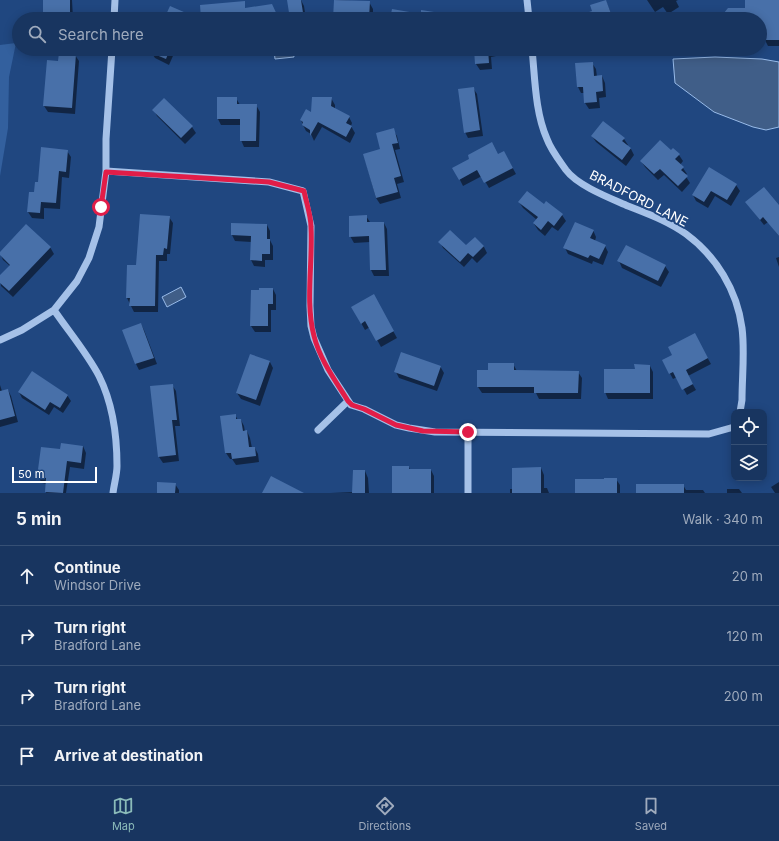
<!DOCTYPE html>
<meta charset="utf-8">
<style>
:root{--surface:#183560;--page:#213d66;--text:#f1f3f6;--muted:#9fabbd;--line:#365075;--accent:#8bbbb9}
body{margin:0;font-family:Inter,sans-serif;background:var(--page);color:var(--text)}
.controls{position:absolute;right:12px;bottom:12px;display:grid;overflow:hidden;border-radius:8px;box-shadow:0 2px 10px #0003}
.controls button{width:36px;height:36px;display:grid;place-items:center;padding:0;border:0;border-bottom:1px solid var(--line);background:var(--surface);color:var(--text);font:20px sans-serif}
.scale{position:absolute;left:12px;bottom:10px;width:85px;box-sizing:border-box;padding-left:4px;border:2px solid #fff;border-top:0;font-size:11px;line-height:14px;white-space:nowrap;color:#fff;-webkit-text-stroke:3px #204780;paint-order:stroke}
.stop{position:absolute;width:12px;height:12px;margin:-9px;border:3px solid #e11d48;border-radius:50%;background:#fff}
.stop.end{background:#e11d48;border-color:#fff;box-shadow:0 1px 4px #0008}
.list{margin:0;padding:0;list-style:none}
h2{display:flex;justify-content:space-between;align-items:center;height:52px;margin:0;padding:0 16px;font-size:17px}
h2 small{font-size:13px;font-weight:400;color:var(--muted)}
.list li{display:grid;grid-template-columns:26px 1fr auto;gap:12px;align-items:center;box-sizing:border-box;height:60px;padding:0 16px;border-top:1px solid var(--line)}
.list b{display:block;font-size:15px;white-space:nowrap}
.list p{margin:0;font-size:13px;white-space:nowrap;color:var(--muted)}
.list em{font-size:13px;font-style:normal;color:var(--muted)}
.icon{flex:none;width:22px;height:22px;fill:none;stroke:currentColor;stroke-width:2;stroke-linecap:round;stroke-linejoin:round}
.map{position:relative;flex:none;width:779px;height:493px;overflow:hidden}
.search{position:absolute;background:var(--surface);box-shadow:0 2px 10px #0003;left:12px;right:12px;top:12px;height:44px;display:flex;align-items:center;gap:10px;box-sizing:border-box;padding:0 14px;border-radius:22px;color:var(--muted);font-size:15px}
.sheet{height:292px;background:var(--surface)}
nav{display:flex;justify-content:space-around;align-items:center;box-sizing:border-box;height:56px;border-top:1px solid var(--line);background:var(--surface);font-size:11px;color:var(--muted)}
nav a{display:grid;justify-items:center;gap:2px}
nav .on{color:var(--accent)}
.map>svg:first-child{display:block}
</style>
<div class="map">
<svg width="779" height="493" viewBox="0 0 779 493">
<rect width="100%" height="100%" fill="#204780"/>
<!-- green -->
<path fill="#33609e" d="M16,43L9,77L8,128L0,176V45Z"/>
<!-- water -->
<path fill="#405e88" stroke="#98bbe9" d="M293,49L294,57L275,59L274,50Z
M715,57L762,59L779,62V127L766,130L753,127L714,112L675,83L673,59Z
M181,287L186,297L167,307L162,297Z"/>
<!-- shadow -->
<path fill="#0007" d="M44,0H72L73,18H48L44,12Z
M298,0H301L304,6L306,19H291Z
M335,0L369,2L373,9V19H334Z
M647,0H678L676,1L679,7L668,14L663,7L655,12Z
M746,0H777L779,3V46H768L765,40L764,31L760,32V19H722L746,9Z
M606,1L612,16L623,12L626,19H578L593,11Z
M153,49H176L169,65L155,58L151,52Z
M475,49H495L496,56L491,57L492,69L480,70L476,64Z
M75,55L79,61L75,114L48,112L44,106Z
M592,63L596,69L597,77L602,76L605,83L606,97L599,98L600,108L589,109L585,103V93H581L578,87Z
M473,88L477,94L483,136L468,138L465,132Z
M236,98L240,105H256L260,112L259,147H244L241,140V125H221L218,119Z
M331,98L335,105V109L349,117L352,123L351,126L355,133L350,143L322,127L314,141L311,134L306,131L303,125L301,120L312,114Z
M154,110L192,127L196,133L185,144L157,116Z
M393,130L397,136L400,149L395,150L404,182L397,184L401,198L380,204L376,198L364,155L381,150Z
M592,136L624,139L628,145L627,146L631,149L634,155L626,166L596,142Z
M673,149L679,155L683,161L680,165L683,168L687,174L685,175L690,183L682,192L664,175L658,180L645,167L641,161L671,152Z
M67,151L71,157L69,178L62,177L60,209L44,208V219L32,218L28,212L39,183Z
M504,152L516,174L489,188L482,176L463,186L454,168L498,155Z
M736,185L740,191L731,206L715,196L708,208L696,201L693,195Z
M519,202L562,215L566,221L558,231L552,227L545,236L538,230L534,224L537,220L523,208Z
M746,202L779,207V236L768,222L764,225Z
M366,216L370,222L384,223L387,229L389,276H374L371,270L370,242L354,243L350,236Z
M169,217L173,223L170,254H167V261H159L158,312H134L127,298L137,266Z
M267,225L270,231V240L273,246V260H265V267L254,266L251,260V242L235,241L232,235Z
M593,230L596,237L595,241L605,246L608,252L603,265L593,261L592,264L568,254L565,248Z
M475,238L484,247L487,253L477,263L472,258L464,267L443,248L440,242L466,247Z
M50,247L54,254L13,297L1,286L0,277L10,266L3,260L0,253Z
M779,257V267L776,258Z
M619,261L665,266L669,272L661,287L622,268Z
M273,289L276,295V310H271V332H255L251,326Z
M374,296L397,338L381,347L370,327L365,330L352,307Z
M141,324L144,330L157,364L139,370L136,364L124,331Z
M694,334L711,364L688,376L696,390L687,395L677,377L673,379L663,361L673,355Z
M250,356L270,362L273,368L260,406L241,399L237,393Z
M513,364L517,371L578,372L582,378L581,399H539L536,393H482L478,387L489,371Z
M440,366L444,373L437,391L399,378L396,372Z
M650,366L653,372V399H608L605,392L637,370Z
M0,385L2,391L8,390L11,396L18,422L0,427Z
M172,385L176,391L180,426H175L179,461L163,463L159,457L151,387Z
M19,392L67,395L71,401L63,413L54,407L49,415L22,398Z
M235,415L238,420H241L244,426L245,432L247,431L250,438L252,448H255L258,454L259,462L236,465L232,459H230L226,453L221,417Z
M83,446L86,453L84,469L70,467L66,493H46L47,484L42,483L38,477L61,450Z
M409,467L410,470H431L434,476V493H393Z
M541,468L544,475V488H547L549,493H510V489H513Z
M365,471L368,478L369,493H330L353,492Z
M616,479L620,485V493H576Z
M779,482V493H775L771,487Z
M175,484L179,490V493H158Z
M683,485L686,490H703L705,493H637Z
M727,489H739L742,493H727Z"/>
<!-- building -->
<path fill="#4870a9" d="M43,0H70V12H43Z
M287,0H301L304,19H290Z
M334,0L370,1L369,19H333Z
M606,0L613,19H572V18L592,11L590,5Z
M745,0H779V40H764L763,25H760V19H719L728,8H745Z
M245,1V8L272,4L279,19H201L200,5Z
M170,6L200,19H164Z
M392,9L421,14V10L447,14L446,19H390Z
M142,49H170L166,59Z
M474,49H488L489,63L475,64Z
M59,53L76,54L72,108L43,106L47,60L58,61Z
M593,62L594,76L602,75L603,91L596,92L597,102L584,103L583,87H577L575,63Z
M474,87L480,130L464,133L458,89Z
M217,97H237V104H257L256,141H240V119H217Z
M312,97H332L331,106L350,116L346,123L352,126L346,137L318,122L310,136V130L302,125L303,122L300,120L306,109L311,112Z
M164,98L193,126L181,138L152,110Z
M603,121L625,138L622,141L631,148L622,160L591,136Z
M394,128L398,143L392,144L401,176L394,178L398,192L376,198L363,154L380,149L376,133Z
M660,140L671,150L673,148L680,154L675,159L684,167L681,170L688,176L678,186L660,169L654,174L640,161Z
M492,142L498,154L504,151L513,168L484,183L477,170L459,180L452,168L469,159L468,155Z
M41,147L68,150L66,172L59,171L56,203L41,202L40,213L27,212L29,192H34L35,182H38Z
M709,167L737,184L727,200L711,191L704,202L692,195Z
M764,187L779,205V236L763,217L760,220L745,202Z
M527,191L544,204L546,201L563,214L554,226L548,221L541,230L533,223L538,217L518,202Z
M140,214L170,216L167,249L164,248L163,255H156L155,306H129L130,298H126L127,265H136Z
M367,215V222H384L386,270H370L369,236L349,237V216Z
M575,222L594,230L590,238L606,245L599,259L590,255L588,258L563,248Z
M231,223L267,224V239H270V254H262V261L250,260L251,236L231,235Z
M26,224L51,247L9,291L0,283V275L10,265L0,255V252Z
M450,230L466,245L475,237L484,246L473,257L468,253L460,262L438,242Z
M626,245L666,265L658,281L617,261Z
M259,288H273V304H268V326H250L251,290H259Z
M374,294L394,331L376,341L365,321L361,324L351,307Z
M141,323L154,358L135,364L122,330Z
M695,333L708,358L686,370L693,384L682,390L673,372L669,374L662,360L672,355L668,347Z
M401,352L441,366L434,386L394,372Z
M250,354L270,361L256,400L236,393Z
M488,363H514V370L579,371L578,393H534V387H477V370H488Z
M634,364L650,365V393H604V369H635Z
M32,371L68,395L60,408L50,402L45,410L18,392Z
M173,384L177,420H172L176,455L158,457L150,386Z
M8,389L15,416L0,420V391Z
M236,414V419H241L243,431L247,430L249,447H255L256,456L232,459L231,453H225L220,416Z
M61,443L83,446L81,463L67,461L63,493L45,492L46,478L37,477L41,447L60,449Z
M392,466H409V469H431V493H392Z
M541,467V493H512V468Z
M353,470H365V493H352Z
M271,476L304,493H262Z
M604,478H617V493H575V479H604Z
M157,482L176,483L175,493H157Z
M636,484H684V493H636Z"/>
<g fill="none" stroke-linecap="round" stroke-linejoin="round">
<!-- minor -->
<path stroke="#a5c1e8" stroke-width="7" d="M527,0L529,19
M114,19L115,0
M532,49C535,78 535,112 547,139C551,150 559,160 566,170C578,186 610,198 628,206C648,214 668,221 686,234C716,256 737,290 742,328C745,351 742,377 742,400L740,412
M106,171L269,182L303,191L311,226L310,306L311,326L314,338L328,370L351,405L364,409L396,425L409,428L435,432L709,434L734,427
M54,310C69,332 87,353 99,376C113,404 117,435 117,466C117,475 114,484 113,493
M0,340L22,330L54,310L77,281L89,258L99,227L106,171V139L112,49
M318,430L348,401
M468,493V432"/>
</g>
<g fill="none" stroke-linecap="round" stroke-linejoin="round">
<!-- route -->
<path stroke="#e11d48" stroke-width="5" d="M101,207L106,172L269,182L304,191C306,202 311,215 311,227C313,263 305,301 314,336C320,360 335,380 348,401L352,405L364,409L396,425L423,431L468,432"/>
</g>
<g text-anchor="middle" stroke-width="4" stroke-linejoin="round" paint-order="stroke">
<!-- street labels -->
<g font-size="13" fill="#fff" stroke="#204780">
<text transform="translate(639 198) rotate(27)" y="5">BRADFORD LANE</text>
</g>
</g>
</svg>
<div class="controls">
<button><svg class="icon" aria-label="locate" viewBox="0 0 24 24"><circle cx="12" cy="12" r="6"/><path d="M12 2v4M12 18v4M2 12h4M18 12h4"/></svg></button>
<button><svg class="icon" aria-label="layers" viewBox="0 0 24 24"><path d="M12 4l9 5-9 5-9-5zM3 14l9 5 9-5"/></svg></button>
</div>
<div class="scale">50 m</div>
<div class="stop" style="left:101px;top:207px"></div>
<div class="stop end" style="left:468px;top:432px"></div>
<div class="search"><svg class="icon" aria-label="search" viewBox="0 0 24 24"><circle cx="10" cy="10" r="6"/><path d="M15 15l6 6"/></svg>Search here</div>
</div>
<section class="sheet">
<h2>5 min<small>Walk · 340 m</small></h2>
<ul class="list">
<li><svg class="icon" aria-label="ahead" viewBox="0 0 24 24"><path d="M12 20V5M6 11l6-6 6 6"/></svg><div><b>Continue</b><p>Windsor Drive</p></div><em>20 m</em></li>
<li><svg class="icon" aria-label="right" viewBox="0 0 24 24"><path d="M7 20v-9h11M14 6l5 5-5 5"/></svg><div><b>Turn right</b><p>Bradford Lane</p></div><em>120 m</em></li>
<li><svg class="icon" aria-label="right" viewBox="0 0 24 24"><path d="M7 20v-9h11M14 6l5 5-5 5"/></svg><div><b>Turn right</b><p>Bradford Lane</p></div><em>200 m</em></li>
<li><svg class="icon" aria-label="arrive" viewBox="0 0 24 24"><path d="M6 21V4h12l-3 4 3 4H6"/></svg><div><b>Arrive at destination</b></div></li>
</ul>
</section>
<nav>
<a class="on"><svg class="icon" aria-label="map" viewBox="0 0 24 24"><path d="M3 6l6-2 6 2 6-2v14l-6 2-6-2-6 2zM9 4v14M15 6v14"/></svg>Map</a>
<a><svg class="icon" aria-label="directions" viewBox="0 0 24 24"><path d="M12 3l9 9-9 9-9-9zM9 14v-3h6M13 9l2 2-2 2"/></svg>Directions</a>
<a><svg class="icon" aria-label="saved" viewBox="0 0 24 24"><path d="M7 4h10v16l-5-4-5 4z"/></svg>Saved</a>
</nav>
